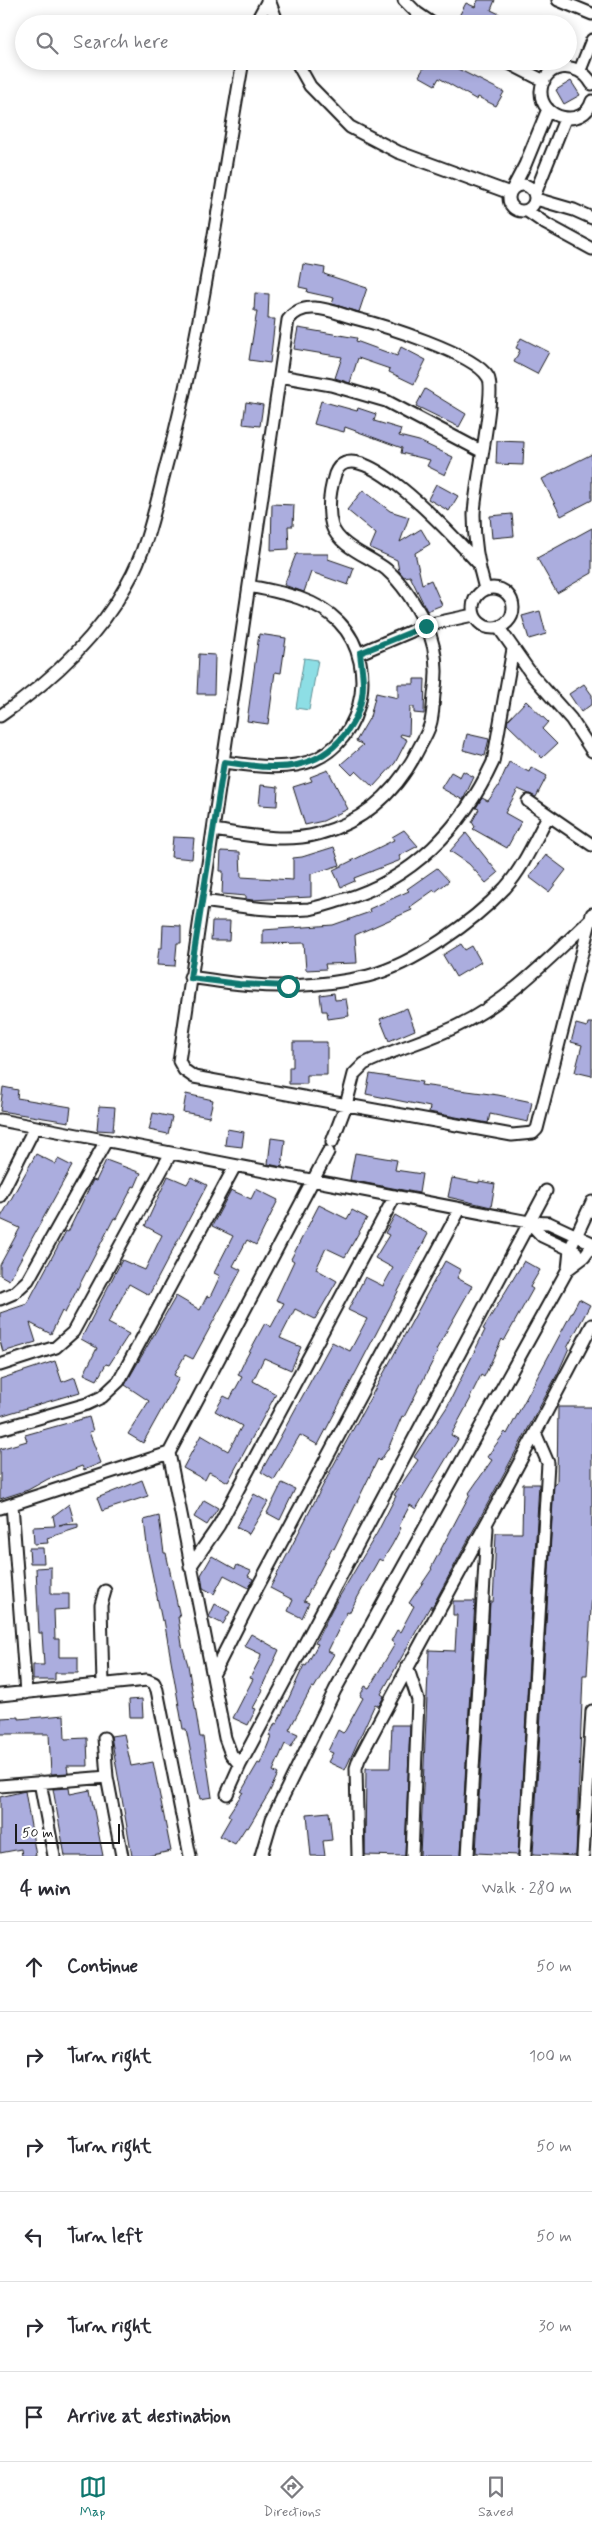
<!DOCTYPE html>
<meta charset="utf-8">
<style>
:root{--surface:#fff;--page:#f2f2f3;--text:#2b2b33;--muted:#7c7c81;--line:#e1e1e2;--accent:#0f766e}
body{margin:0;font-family:Mynerve,sans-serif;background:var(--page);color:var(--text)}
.scale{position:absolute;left:15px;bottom:12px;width:105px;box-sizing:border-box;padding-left:5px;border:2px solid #1c1c1c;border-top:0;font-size:14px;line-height:18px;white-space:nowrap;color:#1c1c1c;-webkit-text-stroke:4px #fff;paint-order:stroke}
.stop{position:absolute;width:15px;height:15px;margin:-11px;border:4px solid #0f766e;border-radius:50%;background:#fff}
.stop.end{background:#0f766e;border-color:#fff;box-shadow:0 1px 5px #0008}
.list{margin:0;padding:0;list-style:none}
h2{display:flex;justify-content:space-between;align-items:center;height:65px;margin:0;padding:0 20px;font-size:21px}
h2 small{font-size:16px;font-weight:400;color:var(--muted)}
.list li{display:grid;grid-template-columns:32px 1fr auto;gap:15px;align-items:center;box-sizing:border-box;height:90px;padding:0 20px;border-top:1px solid var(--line)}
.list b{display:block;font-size:19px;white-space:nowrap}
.list em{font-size:16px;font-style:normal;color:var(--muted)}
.icon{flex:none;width:28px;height:28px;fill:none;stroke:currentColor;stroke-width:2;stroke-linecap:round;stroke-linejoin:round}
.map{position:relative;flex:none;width:592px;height:1856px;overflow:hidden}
.search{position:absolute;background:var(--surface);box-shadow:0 2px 12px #0003;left:15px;right:15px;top:15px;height:55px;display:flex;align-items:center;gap:12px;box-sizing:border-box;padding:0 18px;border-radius:28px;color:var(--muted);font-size:19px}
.sheet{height:605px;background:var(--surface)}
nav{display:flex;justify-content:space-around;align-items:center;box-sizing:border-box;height:70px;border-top:1px solid var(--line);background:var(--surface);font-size:14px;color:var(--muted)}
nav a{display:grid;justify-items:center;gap:2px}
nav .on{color:var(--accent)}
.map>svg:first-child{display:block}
</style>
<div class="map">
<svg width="592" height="1856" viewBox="0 0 592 1856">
<rect width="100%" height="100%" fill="#fff"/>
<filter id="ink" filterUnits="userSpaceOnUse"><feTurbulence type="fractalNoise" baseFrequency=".02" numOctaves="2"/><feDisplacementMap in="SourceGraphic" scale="10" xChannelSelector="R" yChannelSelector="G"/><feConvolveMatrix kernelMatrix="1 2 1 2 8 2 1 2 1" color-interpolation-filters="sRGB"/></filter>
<g filter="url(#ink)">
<!-- water -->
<path fill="#8ddee5" stroke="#609095" d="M304,658L318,660L309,710L296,708Z"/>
<!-- building -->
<path fill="#abadde" stroke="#1c1c1c" d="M478,0H495L491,10L520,24H473L459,16L466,3L475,7Z
M428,61H439L450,65L504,92L496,106L478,97L477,100L439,78L435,85L419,76Z
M571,81L580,95L564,104L556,90Z
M303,264L325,268L324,274L367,288L359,312L332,304L334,298L307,292L308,289L299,287Z
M255,293L269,294L268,319H275L270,363L249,360L257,311H254Z
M298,328L357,338L356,341L397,356L401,347L426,360L414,384L389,372L390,369L358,358L350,383L335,378L342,357L294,349Z
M521,338L549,352L537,374L514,362L520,350L516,348Z
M425,389L466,414L459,427L416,406Z
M321,401L357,411L358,408L376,414L374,421L401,429L399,436L419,441L453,457L445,475L427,466L430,460L401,453L402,448L345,427L344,432L314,424Z
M246,402L263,405L260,426L243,424Z
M497,441L524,442L523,465L496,464Z
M592,454V500L561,516L542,479Z
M436,484L458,496L449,511L428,499Z
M363,490L390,511L409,517L400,542L421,529L430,544L415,553L422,584L431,580L442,605L427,611L410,576L404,577L399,571L397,560L370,548L376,534L347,510Z
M272,504L294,505L293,526H288L289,549L271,550Z
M512,514L514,536L492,538L490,516Z
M592,528V573L557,593L537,558Z
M296,554H328V559L354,568L348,585L311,572L304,592L284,585Z
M540,611L546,634L529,639L522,616Z
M259,634L286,638L281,673L275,672L268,724L247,721Z
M199,654L215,655L214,694H197Z
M414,679H425L424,714L414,713V707H410L409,736L401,734L400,736L407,740L395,763L373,787L356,771L352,775L341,764L363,745L356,741L370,717L376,693L398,698V684H414Z
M584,684L592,695V704L581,712L569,694Z
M526,701L548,722L542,729L557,744L542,758L507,724L508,720Z
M467,734L489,739L485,756L463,750Z
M509,762L529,772L531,767L547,776L536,797L518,789L505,813L521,822L507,848L473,829L475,827L472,822L479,809L476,808L482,798L488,801L498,787Z
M328,770L348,809L323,821L305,825L293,787L312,781L310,777Z
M463,771L474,777L463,800L441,788L451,772L460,777Z
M261,785L278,787L277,806L259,805Z
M404,830L418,846L399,856L401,860L354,878L355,881L341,887L333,870L394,840L392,837Z
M466,833L498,873L486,883L469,864L450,851Z
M173,837L194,838L192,859L171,857Z
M334,847L340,865L311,874V897L252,900L246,899V896L222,894L223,871H220L221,851L240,852L241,877L293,880V858L302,857Z
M546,855L566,870L549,892L529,877Z
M437,868L449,881L435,892L434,890L410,907L412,910L355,935L357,963L325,964L326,969L306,970L304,943L263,944V930L333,925L370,912L369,909L409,891L407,889Z
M212,921H230L229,940H211Z
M163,925L181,926V943H177L175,966L157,965L159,948H162Z
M461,944L465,950L472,946L481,962L456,977L443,955Z
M334,993L335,1000L346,999L349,1016L328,1019L327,1011H322L320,995Z
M407,1008L415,1030L389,1041L380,1019Z
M588,1023H592V1076L575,1072L582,1045L571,1042L576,1024L587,1027Z
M293,1042H327V1075H307V1084H289V1067H293Z
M370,1074L422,1082L421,1085L498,1095L532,1102L528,1122L490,1114L488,1123L429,1112L430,1107L366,1094Z
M3,1087L18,1090L17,1098L71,1107L69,1122L0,1111Z
M186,1094L213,1100L209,1117L183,1112Z
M99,1106L115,1107L113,1131L97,1130Z
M153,1113L172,1117L168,1134L149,1130Z
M227,1129L244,1132L242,1147L225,1145Z
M271,1138L285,1140L282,1167L268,1164Z
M355,1153L397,1160L395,1170L422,1174L419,1193L350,1180Z
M36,1154L56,1164L58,1159L72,1166L9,1280L0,1275V1265L20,1228L0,1219Z
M106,1160L141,1173L135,1187L133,1186L116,1219L114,1218L65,1313L62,1311L51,1334L30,1323L36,1342L3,1352L0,1341V1313L27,1304L66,1231L68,1232L93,1180L96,1181Z
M168,1176L187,1184L191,1177L207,1185L149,1295L129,1284L108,1323L129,1334L109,1365L106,1364L97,1380L84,1374L97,1348L81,1339L122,1260L145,1270L162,1235L145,1226Z
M452,1178L479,1183V1181L495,1184L491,1207L448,1197Z
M256,1189L278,1200L256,1245L247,1240L233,1266L241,1270L193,1359L185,1355L174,1375L179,1378L143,1443L128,1434L149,1401L125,1385L176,1296L200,1310L207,1296L210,1297L220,1276L214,1273L233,1236L212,1226L231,1190L251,1199Z
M319,1205L347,1219L352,1210L367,1218L345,1257L326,1248L316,1269L337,1281L315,1319L295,1309L280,1338L301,1347L291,1370L264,1358L253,1381L276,1394L228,1482L209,1472L205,1480L183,1468L201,1435L228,1451L242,1426L215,1411L224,1396L230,1399L242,1377L238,1375L245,1360L265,1323L271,1327L284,1303L276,1300L294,1261L291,1259Z
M395,1215L428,1234L318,1445L300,1435L274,1480L261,1472L332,1342L350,1351L367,1319L348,1310L365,1277L383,1286L393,1268L375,1258L389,1235L385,1233Z
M445,1261L461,1270L457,1278L472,1286L436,1350L438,1351L404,1417L402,1416L388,1449L380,1461L378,1459L334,1549L332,1548L304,1601L309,1603L302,1618L288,1611L293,1600L270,1588L333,1466Z
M524,1261L540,1270L530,1287L533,1289L504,1341L502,1339L484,1377L481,1375L470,1397L471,1398L451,1435L458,1439L416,1509L410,1505L399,1526L401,1528L392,1545L382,1561L379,1559L349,1613L347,1612L328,1651L334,1654L314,1688L312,1687L289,1730L298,1734L291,1747L285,1744L273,1771L278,1774L269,1793L248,1828L246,1827L235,1844L220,1836L231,1817L228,1815L243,1792H241L258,1763L260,1764L271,1737L269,1736L275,1723L277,1724L304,1665L306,1666L318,1644L315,1643L332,1609L377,1533L396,1496L394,1495L418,1460L414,1457L447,1407L485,1330L483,1329Z
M579,1299L590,1305L567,1348H569L558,1373L431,1609V1605L381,1694L384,1696L379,1706L375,1704L345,1770L328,1762L333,1753L328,1751L338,1730L343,1733L345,1731L363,1698L360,1696L365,1686L369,1688L395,1644L391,1641L397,1630L400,1632L414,1606L409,1603L432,1569L431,1568L470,1494L469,1493L492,1460L487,1457L505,1432L507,1434Z
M55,1361L62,1382L75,1377L80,1392L0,1416V1379Z
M558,1407H592V1593L587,1675H583L576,1856L533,1854L554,1484L557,1483Z
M89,1417L93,1431L89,1432L101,1463L84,1470L82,1466L48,1479L28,1490L0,1499V1449L27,1441L25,1435Z
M142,1480L148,1496L102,1511L97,1498Z
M282,1483L295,1489L280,1520L267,1513Z
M523,1484H539L518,1855L476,1853L490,1602H493L494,1583L496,1533H522Z
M254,1494L268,1502L249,1534L236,1527Z
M204,1500L218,1508L207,1525L194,1517Z
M69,1504L74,1521L59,1525L78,1524V1528L47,1538L48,1543L34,1544L33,1527L55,1526L53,1516Z
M159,1516L164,1553H166L180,1617H178L182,1645L188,1665L200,1737H203L212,1797L200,1799L186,1729H183L164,1620L162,1621L148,1553L144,1520Z
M29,1548H43L44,1563H30Z
M212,1556L235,1569L237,1565L251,1571L248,1576L253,1579L249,1588L224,1575L214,1594L203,1588L201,1575Z
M51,1567V1594H69V1609L54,1610L55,1639H59V1657H78V1673H55V1680H33V1665H44L42,1633H39L36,1568Z
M453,1601H475L461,1853L460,1856H420L429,1650L455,1651L457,1615H453Z
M215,1604L230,1612L223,1624L209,1617Z
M251,1634L279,1650L261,1689L263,1690L253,1708L256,1709L248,1725L233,1718L253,1679L250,1678L260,1659L261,1654L244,1646Z
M142,1699L143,1717H130L129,1700Z
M64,1715L65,1739L87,1738L88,1766H67L68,1773L51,1774L49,1734H0L1,1718L19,1717V1719Z
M392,1725H410L405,1856L365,1855L366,1768H390Z
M124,1734L131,1766L153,1762L171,1851L148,1856H132L111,1736Z
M69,1788L70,1794L90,1790L103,1856H65L53,1789Z
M25,1791L36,1856H22L21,1849L0,1853V1797Z
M329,1812L332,1840L323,1841L325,1856H311L307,1814Z"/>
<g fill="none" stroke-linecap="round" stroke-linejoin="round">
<defs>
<path id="minor" d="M269,0L278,24
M404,0L417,13L433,24
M558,0L592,14
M255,24L268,0
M296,61L310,86L350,127L398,152L510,193
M505,61L544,81
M580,70L592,40
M592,84C579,60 543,62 541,91C540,120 584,129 592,101
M509 198a13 13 0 1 1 26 0a13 13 0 1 1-26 0Z
M513,188L525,165L548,109
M535,194L565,119
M536,199L574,210L592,218
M527,211L546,224L592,249
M280,376L331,385L386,401L481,451
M473 608a20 20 0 1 1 40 0a20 20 0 1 1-40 0Z
M485,589C478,565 474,541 474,515C474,489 497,391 488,377C474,353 382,325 354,318C333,312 304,298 288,320L179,1061L184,1070L194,1077L512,1135L533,1133L537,1129L592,914
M499,628L532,675L571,719L592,751
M360,653L426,625L473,615
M0,716C51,681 97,639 127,584C147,550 156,504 166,466C202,333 219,196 243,61
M224,762C247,765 272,769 296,765C361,755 383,667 339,622C316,598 280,592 249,586
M528,801L592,845
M213,830C248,835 284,843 318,834C367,821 399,789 420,746C424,739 428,732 430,725C433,716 433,705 434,695C438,671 437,648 426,625C417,607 403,584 387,570C371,557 339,547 332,526C327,509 330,490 335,474C354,424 461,545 477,562
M203,901C238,906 273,912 309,909C320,907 331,903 342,900C412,880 463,827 493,762L513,649
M190,977C223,982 256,987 289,986C315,985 343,982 368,976C414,964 473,922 505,888C523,868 535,840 548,816
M0,1120L529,1222L549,1223L592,1243
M332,1142L346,1105L354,1074L364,1064C394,1049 427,1041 457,1026C507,1002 549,959 589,921
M0,1196L35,1127
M529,1222L542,1236L576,1252
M568,1269L570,1249L592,1202
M0,1299L14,1293L28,1280L106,1141
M0,1365L56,1347L73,1332L171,1153
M0,1429L87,1404L102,1397L119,1381L235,1166
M169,1453L225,1738L231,1754L240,1765L546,1191
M12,1504L26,1693
M0,1508L169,1453L328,1152
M190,1567L219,1525L395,1196
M407,1666L418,1700L412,1856
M213,1675L257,1588L460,1209
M103,1685L101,1605L105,1591
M0,1695L147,1680L154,1683L157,1690L190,1856
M104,1738L107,1777
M40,1782L54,1856
M0,1786L107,1777L122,1856
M227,1794L240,1765
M261,1856L272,1819L335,1690L568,1269L584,1257L592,1246
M358,1856L356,1768L359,1759C435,1614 517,1472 592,1325
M468,1856L487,1528
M525,1856L548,1463L536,1435
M583,1856L592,1711"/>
</defs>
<!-- minor casing -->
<use href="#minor" stroke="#1c1c1c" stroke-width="15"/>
<!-- minor -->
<use href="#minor" stroke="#fff" stroke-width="11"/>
</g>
</g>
<g fill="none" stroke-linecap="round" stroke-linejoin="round" filter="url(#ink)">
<!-- route -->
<path stroke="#0f766e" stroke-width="6" d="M288,986L239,984L190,978L224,762C247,765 274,770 297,765C334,757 363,722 363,684C363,674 361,663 360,653L426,626"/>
</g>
</svg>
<div class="scale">50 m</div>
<div class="stop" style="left:288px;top:986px"></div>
<div class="stop end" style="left:426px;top:626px"></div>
<div class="search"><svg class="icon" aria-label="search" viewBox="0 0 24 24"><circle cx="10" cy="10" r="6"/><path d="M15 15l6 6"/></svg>Search here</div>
</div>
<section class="sheet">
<h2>4 min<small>Walk · 280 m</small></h2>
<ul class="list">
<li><svg class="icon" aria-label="ahead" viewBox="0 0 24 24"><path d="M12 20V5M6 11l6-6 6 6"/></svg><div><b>Continue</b></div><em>50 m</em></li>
<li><svg class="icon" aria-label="right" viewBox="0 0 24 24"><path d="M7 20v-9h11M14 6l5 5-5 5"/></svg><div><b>Turn right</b></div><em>100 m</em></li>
<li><svg class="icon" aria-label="right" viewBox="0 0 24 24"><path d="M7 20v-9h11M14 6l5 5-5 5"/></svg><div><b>Turn right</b></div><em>50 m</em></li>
<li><svg class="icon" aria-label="left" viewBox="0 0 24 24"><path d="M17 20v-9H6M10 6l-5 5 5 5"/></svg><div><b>Turn left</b></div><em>50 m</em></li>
<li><svg class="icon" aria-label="right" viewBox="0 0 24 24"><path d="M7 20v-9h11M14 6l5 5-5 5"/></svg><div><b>Turn right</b></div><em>30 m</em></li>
<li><svg class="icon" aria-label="arrive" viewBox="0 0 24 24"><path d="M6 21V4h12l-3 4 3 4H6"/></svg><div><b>Arrive at destination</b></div></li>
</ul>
</section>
<nav>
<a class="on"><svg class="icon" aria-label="map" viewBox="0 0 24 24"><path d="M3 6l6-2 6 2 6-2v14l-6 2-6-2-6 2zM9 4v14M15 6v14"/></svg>Map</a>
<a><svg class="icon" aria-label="directions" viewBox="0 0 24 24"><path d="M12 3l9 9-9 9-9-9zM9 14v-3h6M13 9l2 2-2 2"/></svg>Directions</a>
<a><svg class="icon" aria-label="saved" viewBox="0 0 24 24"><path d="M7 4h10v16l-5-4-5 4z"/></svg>Saved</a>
</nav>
